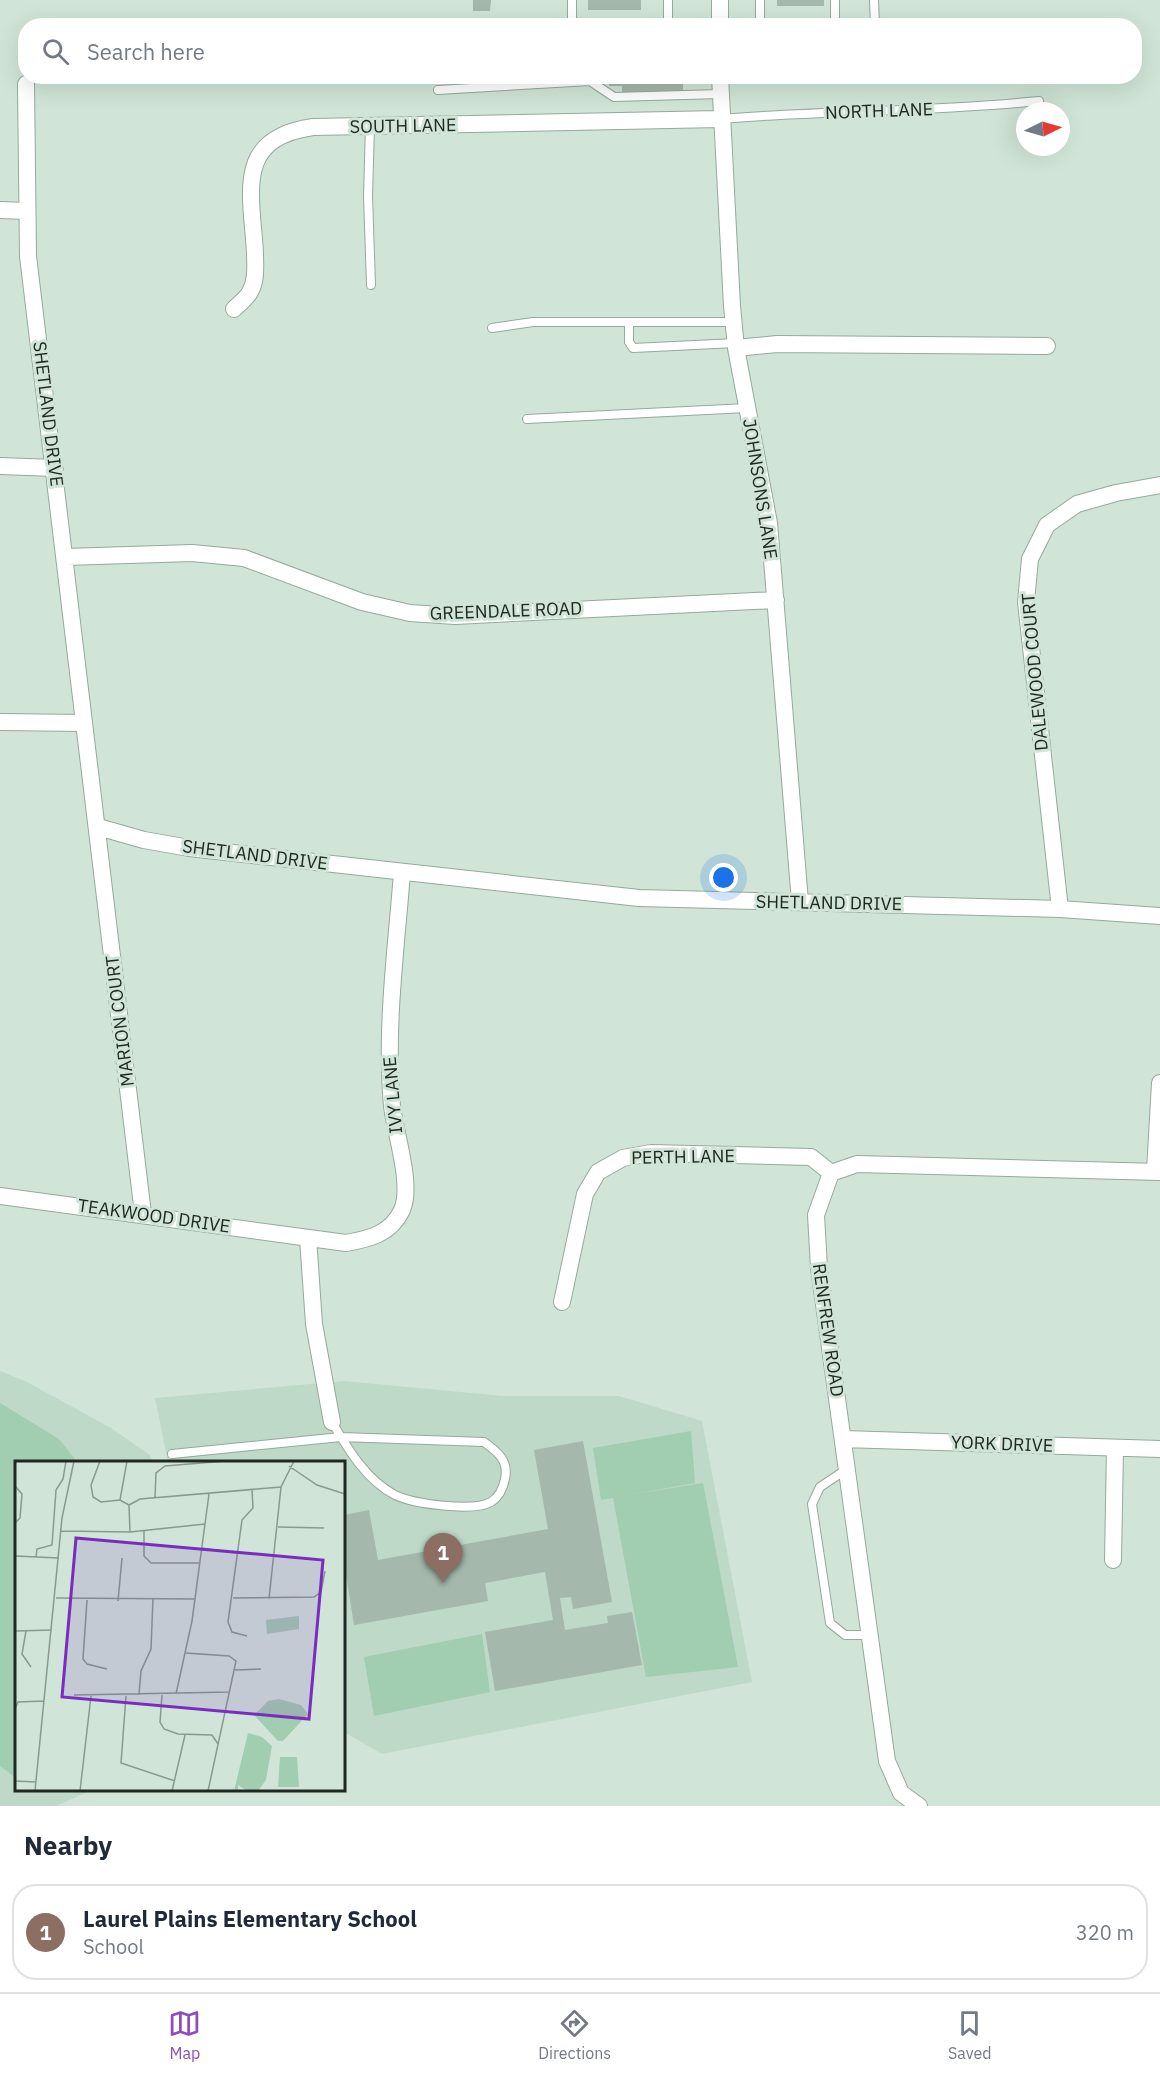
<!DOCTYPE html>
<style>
:root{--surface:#fff;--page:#f6f6f7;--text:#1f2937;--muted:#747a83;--line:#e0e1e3;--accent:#914bbf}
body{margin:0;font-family:"IBM Plex Sans",sans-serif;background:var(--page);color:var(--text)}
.compass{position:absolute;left:1016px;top:102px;width:54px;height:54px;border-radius:50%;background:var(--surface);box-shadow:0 6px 24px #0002;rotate:85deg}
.you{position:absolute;left:724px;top:878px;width:21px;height:21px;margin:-15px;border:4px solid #fff;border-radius:50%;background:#1a73e8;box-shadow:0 0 0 9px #1a73e833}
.badge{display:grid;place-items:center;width:39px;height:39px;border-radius:50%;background:var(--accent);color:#fff;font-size:20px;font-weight:700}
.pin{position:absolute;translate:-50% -50px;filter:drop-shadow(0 2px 3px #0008)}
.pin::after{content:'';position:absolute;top:32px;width:21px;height:18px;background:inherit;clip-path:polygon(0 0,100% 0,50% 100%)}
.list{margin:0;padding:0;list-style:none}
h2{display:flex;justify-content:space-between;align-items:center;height:78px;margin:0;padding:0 24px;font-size:26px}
h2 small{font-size:20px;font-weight:400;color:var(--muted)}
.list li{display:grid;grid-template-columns:39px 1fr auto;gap:18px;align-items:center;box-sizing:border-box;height:96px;margin:0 12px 12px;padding:0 12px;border:2px solid var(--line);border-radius:24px}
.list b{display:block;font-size:22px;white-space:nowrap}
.list p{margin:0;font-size:20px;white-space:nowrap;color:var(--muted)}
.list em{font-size:20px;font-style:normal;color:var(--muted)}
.icon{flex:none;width:33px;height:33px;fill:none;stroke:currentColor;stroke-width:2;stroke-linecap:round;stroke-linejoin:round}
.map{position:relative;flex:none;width:1160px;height:1806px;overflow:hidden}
.search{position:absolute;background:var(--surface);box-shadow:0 6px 24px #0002;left:18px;right:18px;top:18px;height:66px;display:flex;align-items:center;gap:15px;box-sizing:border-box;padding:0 21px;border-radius:24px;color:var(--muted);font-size:22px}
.sheet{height:186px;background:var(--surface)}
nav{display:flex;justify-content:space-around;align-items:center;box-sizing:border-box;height:84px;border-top:2px solid var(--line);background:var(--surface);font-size:16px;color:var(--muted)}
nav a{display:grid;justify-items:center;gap:3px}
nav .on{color:var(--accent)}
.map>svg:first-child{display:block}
</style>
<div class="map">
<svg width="1160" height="1806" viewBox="0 0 1160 1806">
<rect width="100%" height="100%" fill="#d0e5d7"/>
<!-- built -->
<path fill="#bed9c8" d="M0,1371L27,1382L111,1428L150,1455L152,1462H16V1790H92L56,1806H0Z
M344,1381L503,1396H619L702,1421L752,1682L382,1754L344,1732V1462H168L155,1398Z"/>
<!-- green -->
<path fill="#a1cdb0" d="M0,1403L59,1439L77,1462H16V1778L0,1766Z
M691,1431L695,1483L628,1495L703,1483L738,1667L646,1677L613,1498L601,1500L593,1448Z
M482,1634L490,1692L374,1716L364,1657Z"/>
<!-- building -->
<path fill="#a4b8ab" d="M473,0H491L490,11H473Z
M588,0H641V10H588Z
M777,0H824V6H777Z
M609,76H683V91L622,93V86H609Z
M583,1441L612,1602L573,1609L571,1597L560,1598L565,1630L608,1623L607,1616L632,1612L642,1665L495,1691L485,1632L553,1620L545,1572L485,1583L488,1601L354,1625L344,1562V1515L369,1510L378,1560L548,1529L534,1450Z"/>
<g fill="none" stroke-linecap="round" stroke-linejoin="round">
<defs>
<path id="lane" d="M572,0V19L578,25L720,23
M668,0V24
M760,0V26
M874,0L875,26
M832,26L835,25V0
M593,76L590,81L614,97L720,94
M438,90L590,81
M721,119C826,110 933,112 1039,101
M370,126L368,196L371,285
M629,322V342L633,348L736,343
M492,328L533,322H733
M527,419L747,408
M172,1454L341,1437L484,1442C498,1452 509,1461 505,1479C503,1489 499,1497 491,1502C473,1512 414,1504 395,1495C366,1480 348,1449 332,1422
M847,1469L820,1487L812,1504L830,1623L845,1635H870"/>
<path id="street" d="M720,0V26
M720,76L732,306L736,348L769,523L800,902
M26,84L28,256L143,1214
M0,210L26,211
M234,309C239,304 247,298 250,292C257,280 255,265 255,252C251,191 235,138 313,127L720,119
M736,348L777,344L1047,346
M0,466L55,468
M65,557L192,553L244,558L362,602L410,613L455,616L776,600
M0,722L84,723
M98,827L144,840L189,848L639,898L1060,909L1160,916
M1060,909L1026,602L1030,559L1047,525L1077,504L1116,493L1160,485
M1155,1171L1160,1083
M831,1173L816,1215L819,1268L887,1761L901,1793L919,1806
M831,1173L857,1164L1160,1172
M0,1196L346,1243C369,1239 391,1234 402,1210C413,1185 395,1133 392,1106C385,1029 396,950 402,873
M308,1238L314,1324L332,1422
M562,1302L585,1194L598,1172L623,1158L651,1153L811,1157L831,1173
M844,1439L1160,1449
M1113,1560L1115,1448"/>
</defs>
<!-- lane casing -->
<use href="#lane" stroke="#95a99c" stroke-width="10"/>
<!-- street casing -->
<use href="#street" stroke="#95a99c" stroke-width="18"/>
<!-- lane -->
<use href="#lane" stroke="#fff" stroke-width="8"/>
<!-- street -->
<use href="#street" stroke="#fff" stroke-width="16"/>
</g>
<g text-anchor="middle" stroke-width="6" stroke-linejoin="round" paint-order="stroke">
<!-- street labels -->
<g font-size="18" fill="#202822" stroke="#d0e5d7">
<text transform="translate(879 111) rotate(-2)" y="6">NORTH LANE</text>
<text transform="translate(403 126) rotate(-1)" y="6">SOUTH LANE</text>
<text transform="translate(48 414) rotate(83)" y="6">SHETLAND DRIVE</text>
<text transform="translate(760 489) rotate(81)" y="6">JOHNSONS LANE</text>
<text transform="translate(506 611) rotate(-2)" y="6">GREENDALE ROAD</text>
<text transform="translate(1035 672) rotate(-95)" y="6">DALEWOOD COURT</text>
<text transform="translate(255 855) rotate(7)" y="6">SHETLAND DRIVE</text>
<text transform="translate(829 903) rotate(1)" y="6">SHETLAND DRIVE</text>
<text transform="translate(120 1021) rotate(-97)" y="6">MARION COURT</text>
<text transform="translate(393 1095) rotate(-95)" y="6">IVY LANE</text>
<text transform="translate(683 1157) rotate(-1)" y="6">PERTH LANE</text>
<text transform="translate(154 1216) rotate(8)" y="6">TEAKWOOD DRIVE</text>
<text transform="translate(828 1330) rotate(82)" y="6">RENFREW ROAD</text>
<text transform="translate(1002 1444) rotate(2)" y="6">YORK DRIVE</text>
</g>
</g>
<!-- overview -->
<g transform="translate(15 1461)">
<rect width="330" height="330" fill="#d0e5d7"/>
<path d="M284,155V168L252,173L251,159ZM264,238L286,244L293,253L268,280H263L239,254L253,240ZM233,272L247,276L257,285L251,319L243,330H232L223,324V330H219ZM265,296H282L284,326H263Z" fill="#a1cdb0"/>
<path fill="none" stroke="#8a998f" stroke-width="1.5" d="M85,0L76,24L78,36L86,41L105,39L114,44M274,5L302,24L330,33M0,25L7,33L5,57L0,62M140,36L141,12L150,5L211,0M105,39L112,0M114,44L125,38L266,26M114,44L115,71M263,66L309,67M129,69V95L136,102H184M46,70L115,71L190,63M186,87L221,92M0,95L44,97M21,96L22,88L37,84L41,29L48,18L51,0M41,137L180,138M218,137L299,136L306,131L310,110M254,138L266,26L279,0M72,139L68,198L72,203L92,208M103,140L107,97M0,170L37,169M11,170L7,193L16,206M232,175L217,171L213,161L227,59L238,47L237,29M171,192L214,195L221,200L193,330M220,209L246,208M161,233L177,160L194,33M59,234L215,231M124,234L126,210L136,188L138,137M147,234L145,261L149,268L163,273L197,274L203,283M111,235L106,302L160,320M0,248L3,241L29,240M0,320L21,321M20,330L47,57L59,0M65,330L76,235M157,330L170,274"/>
<path fill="#7b2cbf" fill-opacity="0.15" stroke="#7b2cbf" stroke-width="3" d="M61,77L308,99L294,258L47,236Z"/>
<rect width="330" height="330" fill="none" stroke="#202822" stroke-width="3"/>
</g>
</svg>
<svg class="compass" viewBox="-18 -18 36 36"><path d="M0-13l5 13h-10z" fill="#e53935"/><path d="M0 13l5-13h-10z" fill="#747a83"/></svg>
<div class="you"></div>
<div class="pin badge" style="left:443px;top:1583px;background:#8d6e63">1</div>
<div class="search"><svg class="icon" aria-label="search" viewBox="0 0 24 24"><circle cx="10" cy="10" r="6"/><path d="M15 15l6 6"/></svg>Search here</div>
</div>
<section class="sheet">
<h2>Nearby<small></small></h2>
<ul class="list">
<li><span class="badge" style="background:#8d6e63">1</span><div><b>Laurel Plains Elementary School</b><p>School</p></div><em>320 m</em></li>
</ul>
</section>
<nav>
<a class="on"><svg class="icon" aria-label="map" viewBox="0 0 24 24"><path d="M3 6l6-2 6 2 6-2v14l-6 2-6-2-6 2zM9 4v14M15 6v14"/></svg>Map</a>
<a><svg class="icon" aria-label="directions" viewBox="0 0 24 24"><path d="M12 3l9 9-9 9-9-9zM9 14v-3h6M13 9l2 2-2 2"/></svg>Directions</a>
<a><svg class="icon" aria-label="saved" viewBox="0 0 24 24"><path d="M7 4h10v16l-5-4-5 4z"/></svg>Saved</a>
</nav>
